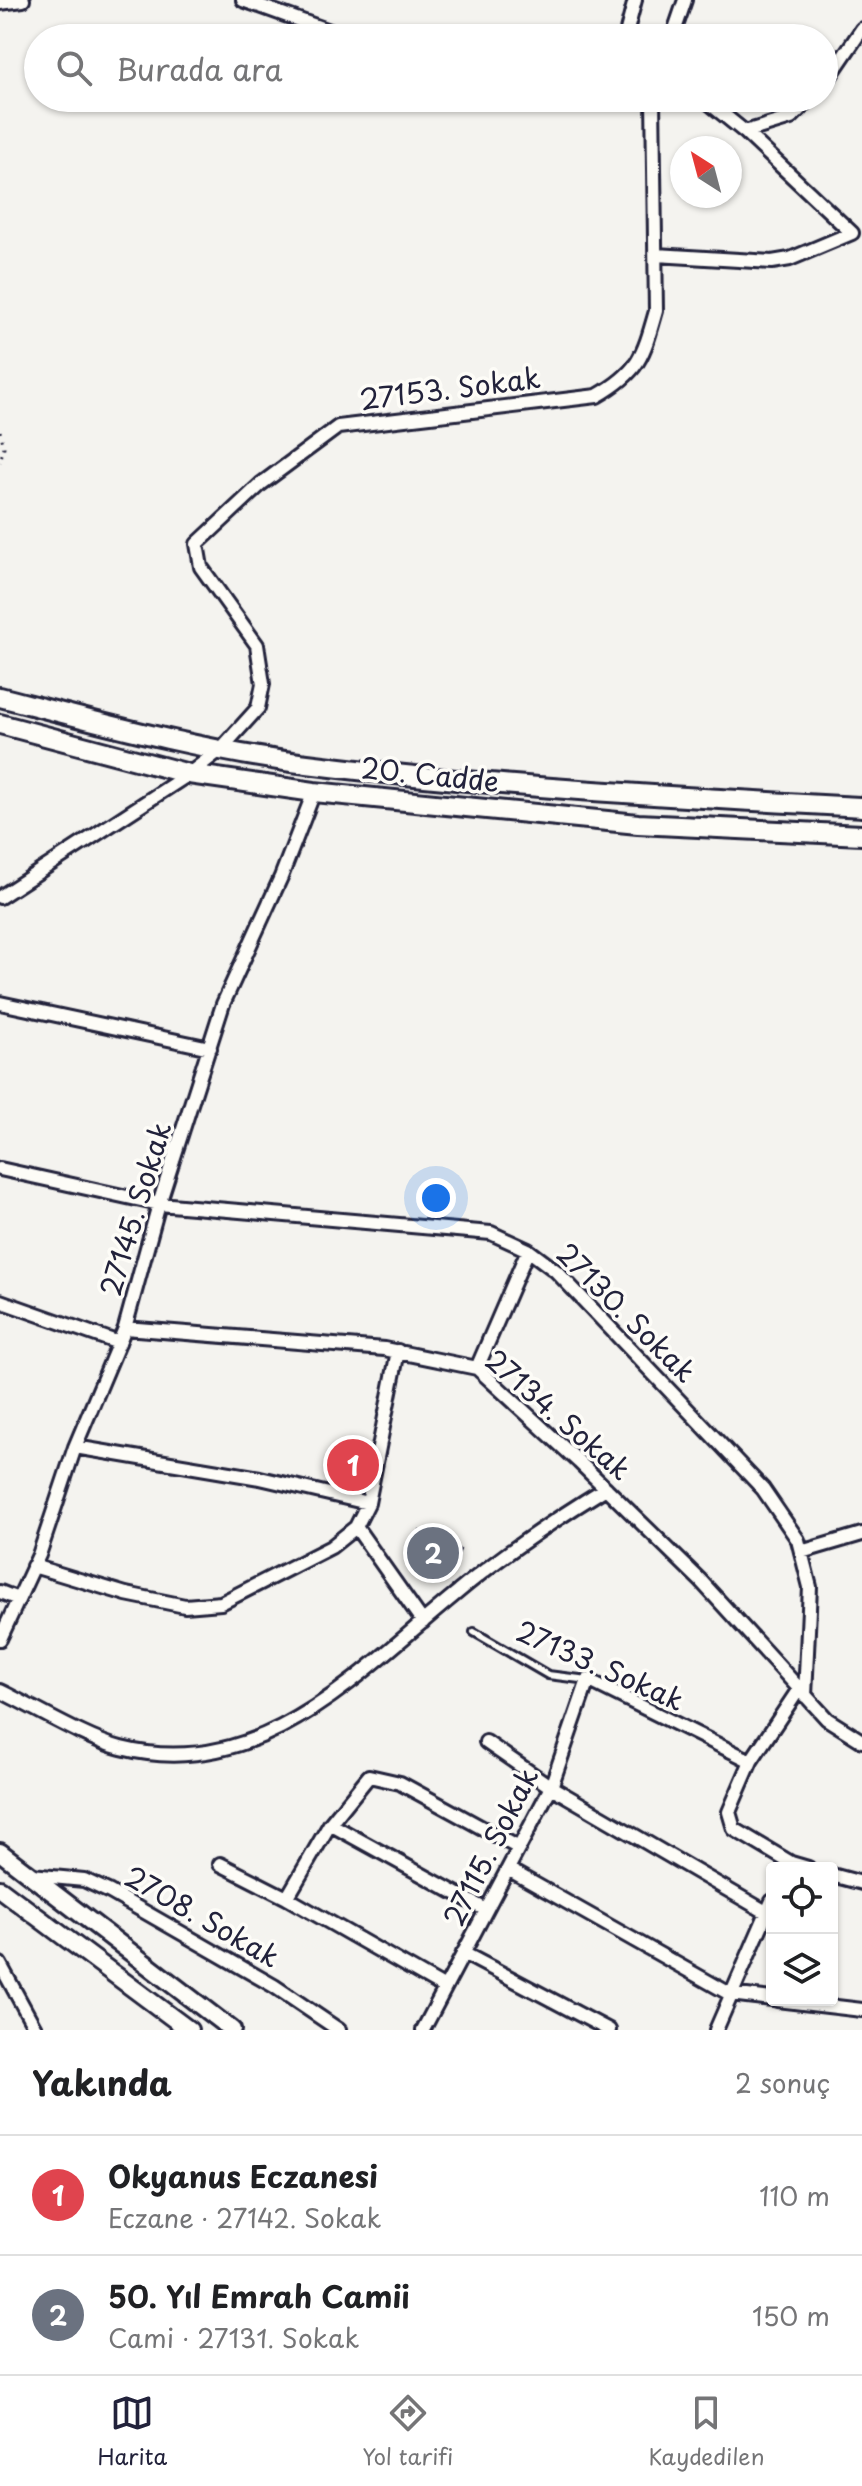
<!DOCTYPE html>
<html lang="tr">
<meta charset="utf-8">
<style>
:root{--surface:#fff;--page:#f2f2f2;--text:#202124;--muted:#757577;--line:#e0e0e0;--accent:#22223b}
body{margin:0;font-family:"Playpen Sans",sans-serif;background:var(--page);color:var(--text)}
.controls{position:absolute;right:24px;bottom:24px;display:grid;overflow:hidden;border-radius:8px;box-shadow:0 2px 6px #0004}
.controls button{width:72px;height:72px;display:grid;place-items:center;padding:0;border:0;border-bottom:2px solid var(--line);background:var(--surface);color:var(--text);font:40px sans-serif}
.compass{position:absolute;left:670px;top:136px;width:72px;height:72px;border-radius:50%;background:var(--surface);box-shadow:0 2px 6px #0004;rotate:324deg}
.you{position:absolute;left:436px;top:1198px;width:28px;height:28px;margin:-20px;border:6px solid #fff;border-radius:50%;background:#1a73e8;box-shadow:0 0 0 12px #1a73e833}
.badge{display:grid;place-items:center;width:52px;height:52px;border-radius:50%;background:var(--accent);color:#fff;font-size:26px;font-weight:700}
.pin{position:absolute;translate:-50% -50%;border:4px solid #fff;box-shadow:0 2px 8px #0006}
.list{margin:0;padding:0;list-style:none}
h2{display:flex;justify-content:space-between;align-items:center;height:104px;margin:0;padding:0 32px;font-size:34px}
h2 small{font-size:26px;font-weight:400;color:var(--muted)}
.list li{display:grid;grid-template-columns:52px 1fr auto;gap:24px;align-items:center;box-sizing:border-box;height:120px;padding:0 32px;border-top:2px solid var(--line)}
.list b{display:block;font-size:30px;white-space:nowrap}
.list p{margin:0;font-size:26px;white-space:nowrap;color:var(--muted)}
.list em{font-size:26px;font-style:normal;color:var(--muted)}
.icon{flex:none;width:44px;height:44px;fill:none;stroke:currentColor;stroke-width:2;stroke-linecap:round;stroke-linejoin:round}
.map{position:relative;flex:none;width:862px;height:2030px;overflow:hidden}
.search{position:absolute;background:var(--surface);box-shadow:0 2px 6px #0004;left:24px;right:24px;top:24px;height:88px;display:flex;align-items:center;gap:20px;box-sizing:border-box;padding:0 28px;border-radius:44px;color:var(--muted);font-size:30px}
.sheet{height:344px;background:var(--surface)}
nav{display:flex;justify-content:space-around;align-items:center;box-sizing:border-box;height:112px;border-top:2px solid var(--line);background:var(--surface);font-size:22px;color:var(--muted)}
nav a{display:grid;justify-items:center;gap:4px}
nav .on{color:var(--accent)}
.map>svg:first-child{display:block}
</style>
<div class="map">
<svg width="862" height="2030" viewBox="0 0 862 2030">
<defs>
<pattern id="building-back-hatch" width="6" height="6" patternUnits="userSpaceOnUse" patternTransform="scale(2)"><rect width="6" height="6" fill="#c0bfc2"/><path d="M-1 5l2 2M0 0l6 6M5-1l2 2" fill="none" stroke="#a5a4a8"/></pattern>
</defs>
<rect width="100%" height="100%" fill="#f4f3ef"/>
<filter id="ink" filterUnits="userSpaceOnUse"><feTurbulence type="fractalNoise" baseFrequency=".0125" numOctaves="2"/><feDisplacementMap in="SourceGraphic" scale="16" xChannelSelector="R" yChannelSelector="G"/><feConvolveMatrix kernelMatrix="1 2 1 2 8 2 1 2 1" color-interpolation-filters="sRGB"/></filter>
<g filter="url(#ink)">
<!-- building -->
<path fill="url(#building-back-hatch)" stroke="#22223b" stroke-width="2" d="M420,1531L460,1550L447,1576L407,1557Z"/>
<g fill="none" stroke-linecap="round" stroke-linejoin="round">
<defs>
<path id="service" d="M474,1632L548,1675L588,1680"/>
<path id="minor" d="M243,0L349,38
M0,3L23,0
M625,38L635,0
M672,38L685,0
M824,85L862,29
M703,98L745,132L791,118L811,98
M656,255L772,262L790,259L852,233L745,132
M0,897L189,774L220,750L258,708L263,684L257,645L201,567L197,544L261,484L338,427L597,396C639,372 643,357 656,311L653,98
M0,1003L210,1048
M0,1169L159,1204L491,1233L528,1250L556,1271L763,1489L798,1540L810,1587L805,1696
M0,1301L119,1343
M125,1328L384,1349L477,1368L579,1462L700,1580L827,1719L862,1741
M477,1368L528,1250
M75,1447L260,1478L368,1503
M356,1527L423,1622
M801,1552L862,1534
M33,1566L126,1594L185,1606L221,1603L331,1547L356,1527L368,1503L398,1351
M0,1592L18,1599
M0,1639L39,1555L75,1447L125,1328L159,1204L223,1004L281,877L314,792
M799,1689L751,1761L729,1812L734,1829L791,1863L808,1868
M0,1691C33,1707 88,1740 121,1748C259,1783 357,1675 453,1596C502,1555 552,1521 606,1488
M486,1742L551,1787L766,1912
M330,1824L486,1910
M220,1864L287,1898L445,1988
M508,1869L730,1994L772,1999
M31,1875L84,1880L110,1892L274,1986L339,2030
M832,1875L862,1883
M287,1898L330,1824L369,1776L400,1783L519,1848
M463,1953L609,2030
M0,1964L36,2030
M777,2000L862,2010
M423,2030L551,1787L588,1680L751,1761
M716,2030L772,1901"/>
<path id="tertiary" d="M0,1852L232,2030
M0,1889L189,2030"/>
<path id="secondary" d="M0,697C101,723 203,751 307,764C491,787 677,797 862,807
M0,724L189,774L314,792L638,824L862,835"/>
</defs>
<!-- service casing -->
<use href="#service" stroke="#22223b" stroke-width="12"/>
<!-- minor casing -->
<use href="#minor" stroke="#22223b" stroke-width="18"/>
<!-- tertiary casing -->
<use href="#tertiary" stroke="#22223b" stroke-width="22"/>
<!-- secondary casing -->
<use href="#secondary" stroke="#22223b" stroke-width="24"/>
<!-- path -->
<path stroke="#22223b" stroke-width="3" stroke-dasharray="2 6" stroke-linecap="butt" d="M0,431L4,447L0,462"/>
<!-- service -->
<use href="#service" stroke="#fdfcf7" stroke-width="6"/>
<!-- minor -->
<use href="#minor" stroke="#fdfcf7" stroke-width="12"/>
<!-- tertiary -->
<use href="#tertiary" stroke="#fdfcf7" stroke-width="16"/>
<!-- secondary -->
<use href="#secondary" stroke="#fdfcf7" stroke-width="18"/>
</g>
</g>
<g text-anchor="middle" stroke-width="7" stroke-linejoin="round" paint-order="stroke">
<!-- street labels -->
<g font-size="28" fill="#22223b" stroke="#fdfcf7">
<text transform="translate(450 389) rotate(-7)" y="10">27153. Sokak</text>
<text transform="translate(430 775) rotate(6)" y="10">20. Cadde</text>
<text transform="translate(136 1209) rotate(-73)" y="10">27145. Sokak</text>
<text transform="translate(626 1313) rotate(45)" y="10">27130. Sokak</text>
<text transform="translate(558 1415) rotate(41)" y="10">27134. Sokak</text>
<text transform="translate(600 1666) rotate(24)" y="10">27133. Sokak</text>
<text transform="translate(491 1847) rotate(-63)" y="10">27115. Sokak</text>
<text transform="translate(202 1917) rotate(30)" y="10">2708. Sokak</text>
</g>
</g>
</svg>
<div class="controls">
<button><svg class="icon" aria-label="locate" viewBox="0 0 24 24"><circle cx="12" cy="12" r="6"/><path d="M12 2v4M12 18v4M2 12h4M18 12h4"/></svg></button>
<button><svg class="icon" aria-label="layers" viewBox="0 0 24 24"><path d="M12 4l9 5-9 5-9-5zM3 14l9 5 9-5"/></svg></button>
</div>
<svg class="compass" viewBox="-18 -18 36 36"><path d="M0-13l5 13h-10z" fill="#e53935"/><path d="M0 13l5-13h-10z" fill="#757577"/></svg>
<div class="you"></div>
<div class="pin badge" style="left:353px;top:1465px;background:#e0444e">1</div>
<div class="pin badge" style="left:433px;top:1553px;background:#6b7280">2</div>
<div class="search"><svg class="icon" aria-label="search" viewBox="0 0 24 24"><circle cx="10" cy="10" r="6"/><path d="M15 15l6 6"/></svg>Burada ara</div>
</div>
<section class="sheet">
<h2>Yakında<small>2 sonuç</small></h2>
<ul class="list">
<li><span class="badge" style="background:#e0444e">1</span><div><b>Okyanus Eczanesi</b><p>Eczane · 27142. Sokak</p></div><em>110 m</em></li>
<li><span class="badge" style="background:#6b7280">2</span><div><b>50. Yıl Emrah Camii</b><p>Cami · 27131. Sokak</p></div><em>150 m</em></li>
</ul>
</section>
<nav>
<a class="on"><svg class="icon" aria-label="map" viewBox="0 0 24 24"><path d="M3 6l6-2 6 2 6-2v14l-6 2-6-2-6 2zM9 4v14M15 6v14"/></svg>Harita</a>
<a><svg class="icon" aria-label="directions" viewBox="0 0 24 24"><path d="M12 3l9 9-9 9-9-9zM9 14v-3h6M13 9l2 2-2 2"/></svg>Yol tarifi</a>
<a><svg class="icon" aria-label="saved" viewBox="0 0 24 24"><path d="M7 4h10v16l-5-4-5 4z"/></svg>Kaydedilen</a>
</nav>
